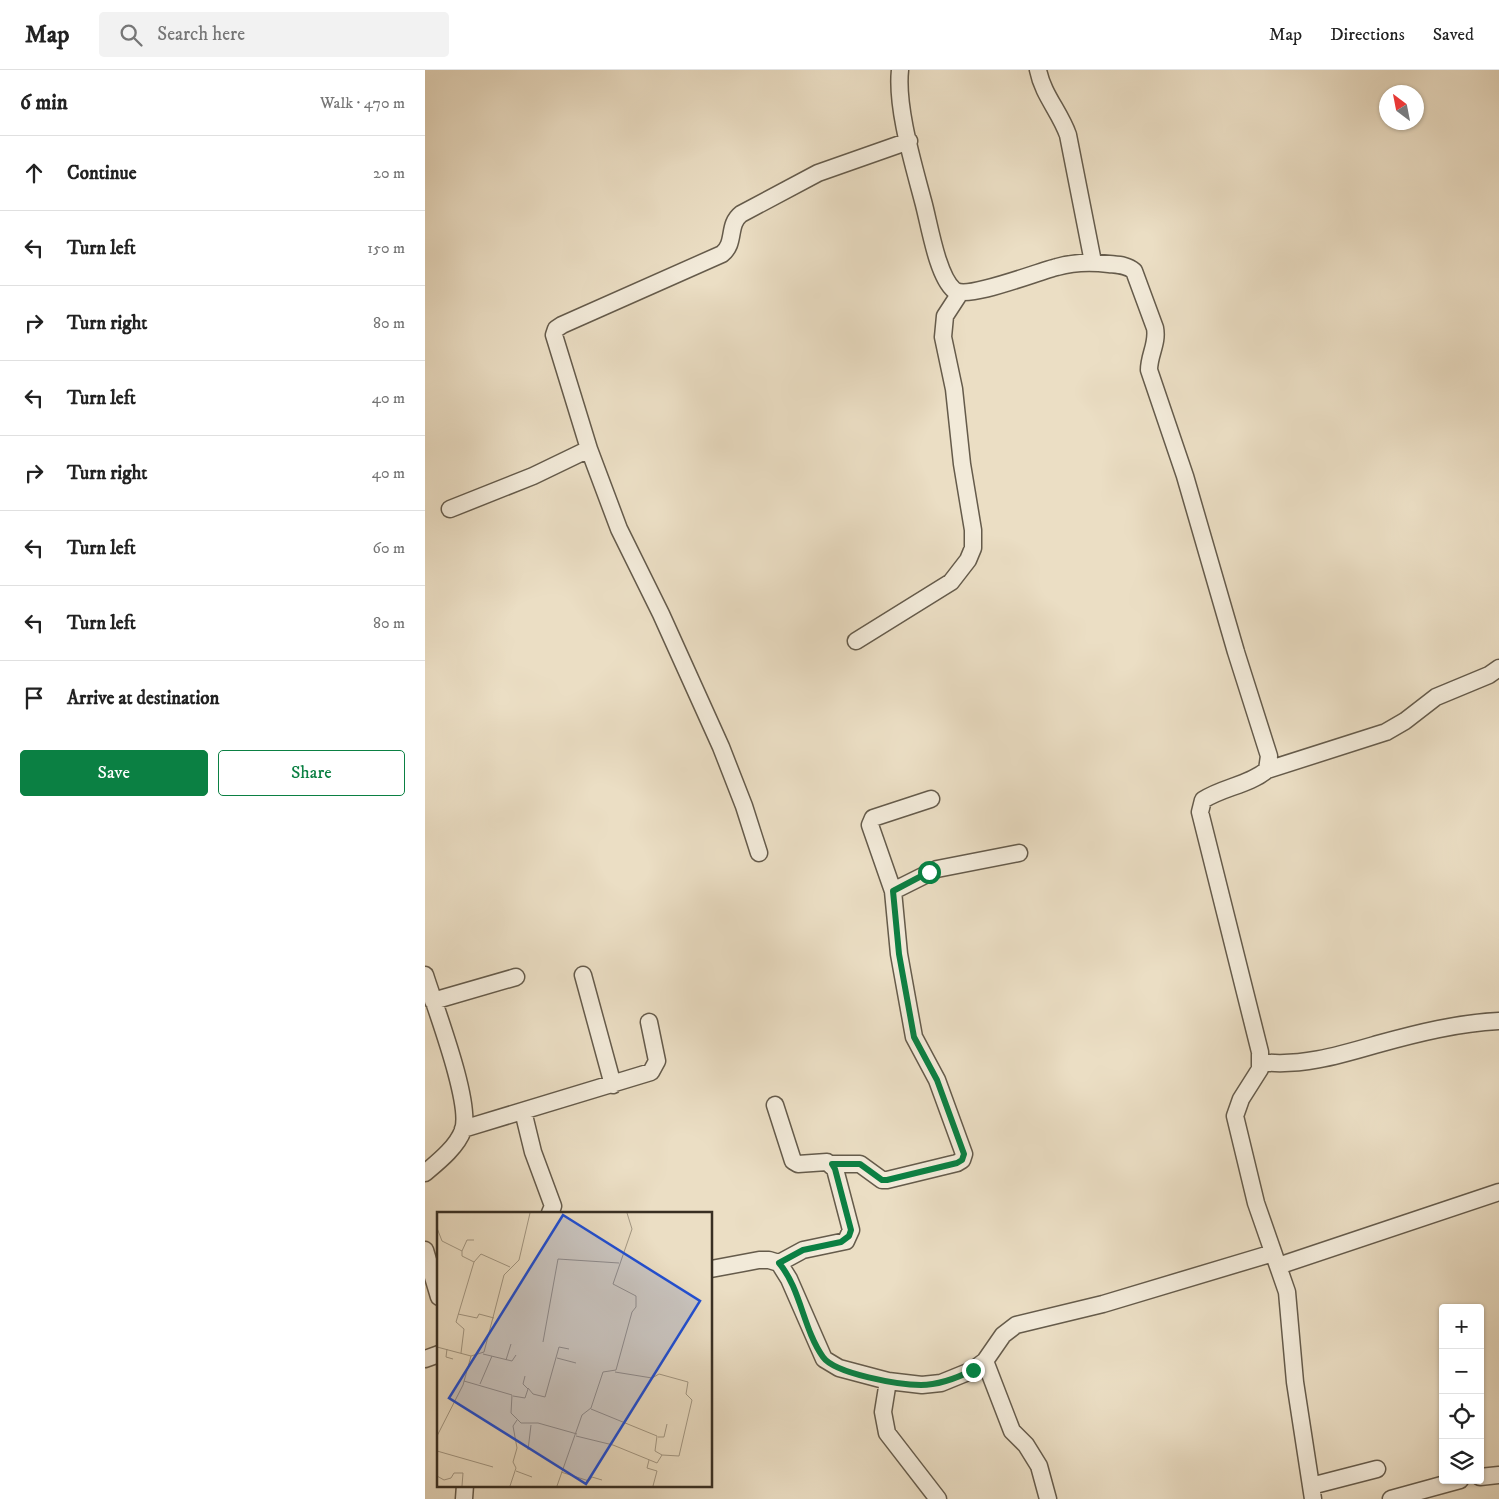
<!DOCTYPE html>
<meta charset="utf-8">
<style>
:root{--surface:#fff;--page:#f2f2f2;--text:#222;--muted:#767676;--line:#e0e0e0;--accent:#0b8043}
body{margin:0;font-family:"IM FELL DW Pica",serif;background:var(--page);color:var(--text)}
.controls{position:absolute;right:15px;bottom:15px;display:grid;overflow:hidden;border-radius:5px;box-shadow:0 1px 4px #0004}
.controls button{width:45px;height:45px;display:grid;place-items:center;padding:0;border:0;border-bottom:1px solid var(--line);background:var(--surface);color:var(--text);font:25px sans-serif}
.compass{position:absolute;left:954px;top:15px;width:45px;height:45px;border-radius:50%;background:var(--surface);box-shadow:0 1px 4px #0004;rotate:328deg}
.stop{position:absolute;width:15px;height:15px;margin:-11px;border:4px solid #0b8043;border-radius:50%;background:#fff}
.stop.end{background:#0b8043;border-color:#fff;box-shadow:0 1px 5px #0008}
.list{margin:0;padding:0;list-style:none}
h2{display:flex;justify-content:space-between;align-items:center;height:65px;margin:0;padding:0 20px;font-size:21px}
h2 small{font-size:16px;font-weight:400;color:var(--muted)}
.list li{display:grid;grid-template-columns:32px 1fr auto;gap:15px;align-items:center;box-sizing:border-box;height:75px;padding:0 20px;border-top:1px solid var(--line)}
.list b{display:block;font-size:19px;white-space:nowrap}
.list em{font-size:16px;font-style:normal;color:var(--muted)}
.actions{display:flex;gap:10px;padding:15px 20px}
.actions a{flex:1;padding:11px 0;border:1px solid var(--accent);border-radius:5px;text-align:center;font-size:18px;color:var(--accent)}
.actions .main{background:var(--accent);color:#fff}
.icon{flex:none;width:28px;height:28px;fill:none;stroke:currentColor;stroke-width:2;stroke-linecap:round;stroke-linejoin:round}
.map{position:relative;flex:none;width:1074px;height:1429px;overflow:hidden}
header{display:flex;align-items:center;gap:30px;box-sizing:border-box;height:70px;padding:0 25px;background:var(--surface);border-bottom:1px solid var(--line)}
header strong{font-size:24px}
nav{display:flex;gap:28px;margin-inline-start:auto;font-size:18px}
.search{width:350px;height:45px;background:var(--page);display:flex;align-items:center;gap:12px;box-sizing:border-box;padding:0 18px;border-radius:5px;color:var(--muted);font-size:19px}
main{display:flex}
aside{flex:1;background:var(--surface)}
.map>svg:first-child{display:block}
</style>
<header>
<strong>Map</strong>
<div class="search"><svg class="icon" aria-label="search" viewBox="0 0 24 24"><circle cx="10" cy="10" r="6"/><path d="M15 15l6 6"/></svg>Search here</div>
<nav><a>Map</a><a>Directions</a><a>Saved</a></nav>
</header>
<main>
<aside>
<h2>6 min<small>Walk · 470 m</small></h2>
<ul class="list">
<li><svg class="icon" aria-label="ahead" viewBox="0 0 24 24"><path d="M12 20V5M6 11l6-6 6 6"/></svg><div><b>Continue</b></div><em>20 m</em></li>
<li><svg class="icon" aria-label="left" viewBox="0 0 24 24"><path d="M17 20v-9H6M10 6l-5 5 5 5"/></svg><div><b>Turn left</b></div><em>150 m</em></li>
<li><svg class="icon" aria-label="right" viewBox="0 0 24 24"><path d="M7 20v-9h11M14 6l5 5-5 5"/></svg><div><b>Turn right</b></div><em>80 m</em></li>
<li><svg class="icon" aria-label="left" viewBox="0 0 24 24"><path d="M17 20v-9H6M10 6l-5 5 5 5"/></svg><div><b>Turn left</b></div><em>40 m</em></li>
<li><svg class="icon" aria-label="right" viewBox="0 0 24 24"><path d="M7 20v-9h11M14 6l5 5-5 5"/></svg><div><b>Turn right</b></div><em>40 m</em></li>
<li><svg class="icon" aria-label="left" viewBox="0 0 24 24"><path d="M17 20v-9H6M10 6l-5 5 5 5"/></svg><div><b>Turn left</b></div><em>60 m</em></li>
<li><svg class="icon" aria-label="left" viewBox="0 0 24 24"><path d="M17 20v-9H6M10 6l-5 5 5 5"/></svg><div><b>Turn left</b></div><em>80 m</em></li>
<li><svg class="icon" aria-label="arrive" viewBox="0 0 24 24"><path d="M6 21V4h12l-3 4 3 4H6"/></svg><div><b>Arrive at destination</b></div></li>
</ul>
<div class="actions"><a class="main">Save</a><a>Share</a></div>
</aside>
<div class="map">
<svg width="1074" height="1429" viewBox="0 0 1074 1429">
<rect width="100%" height="100%" fill="#ebdec4"/>
<filter id="stains"><feTurbulence type="fractalNoise" baseFrequency=".004" numOctaves="4"/><feColorMatrix values="0 0 0 0 .2 0 0 0 0 .09 0 0 0 0 .02 0 0 0 .5 -.17"/></filter>
<radialGradient id="worn" r=".72"><stop offset=".6" stop-color="#630" stop-opacity="0"/><stop offset="1" stop-color="#630" stop-opacity=".3"/></radialGradient>
<g fill="none" stroke-linecap="round" stroke-linejoin="round">
<defs>
<path id="minor" d="M475,0C471,37 488,93 498,131C504,152 512,206 529,220C543,230 614,201 632,197C649,192 667,192 684,194C694,195 702,195 709,201L730,258C733,273 724,285 724,300L760,406L811,582L844,686L842,700C824,715 798,717 778,730L775,742L835,982V999L816,1029L810,1046L831,1133L862,1222L870,1312L888,1429
M613,0C618,25 635,42 643,65L668,192
M25,439L108,406L164,379
M431,571L526,512L543,490L548,478V460L537,394L529,319L518,267L520,246L535,223
M842,700L961,662L980,651L1011,627L1064,605L1074,598
M334,783L319,736L296,677L236,544L194,459L164,379L129,265L131,259L137,255L297,184C311,173 302,155 316,144L393,103L484,71
M468,821L512,799L594,783
M0,905C10,937 47,1033 38,1060C32,1077 13,1092 0,1103
M158,905L188,1015
M8,931L91,907
M836,992C876,997 915,985 953,974C993,963 1033,953 1074,951
M350,1035L368,1091L373,1094L402,1092L410,1099L426,1160L421,1171L378,1180L354,1193
M98,1041L108,1082L128,1136L125,1143
M38,1059L226,1002L232,991L224,952
M407,1094H435L457,1110H462L532,1093L537,1090L539,1084L512,1010L489,967L474,884L468,821L445,755L448,748L506,729
M0,1180L14,1227
M853,1196L1074,1122
M286,1199L334,1190H344L354,1193L364,1209L399,1289L414,1298L463,1311L497,1315L516,1313L548,1300L560,1291L578,1265L591,1255L678,1234L848,1183
M0,1289L14,1284
M560,1291L587,1361L601,1375L614,1396L623,1429
M463,1311L458,1342L462,1363L513,1429
M1055,1407L1074,1405
M886,1416L952,1399
M39,1429L40,1415
M966,1429L1035,1410"/>
</defs>
<!-- minor casing -->
<use href="#minor" stroke="#655b4b" stroke-width="19"/>
<!-- minor -->
<use href="#minor" stroke="#f2ead9" stroke-width="16"/>
</g>
<g fill="none" stroke-linecap="round" stroke-linejoin="round">
<!-- route -->
<path stroke="#0b8043" stroke-width="6" d="M504,802L468,821L474,884L489,967L512,1010L539,1084L537,1090L532,1093L462,1110H457L435,1094H407L410,1099L426,1160L424,1166L416,1172L378,1180L354,1193C376,1219 378,1259 398,1287C410,1304 475,1315 496,1315C514,1315 532,1308 548,1300"/>
</g>
<!-- overview -->
<g transform="translate(12 1142)">
<rect width="275" height="275" fill="#ebdec4"/>
<path fill="none" stroke="#a39884" stroke-width="1" d="M0,16L5,29L25,39V44L37,50L44,42L73,55M25,39L30,28H37M21,102L40,106L42,102L57,106M106,130L121,47L182,51M0,135L34,144L47,140L67,63L82,48L93,1M10,137L9,145L16,147M24,141L27,117L19,110L37,50M46,142L75,149L79,143M120,146L139,151M69,148L74,132M27,169L75,183L74,201L84,211H101L140,222M43,172L55,144M91,176L96,182L108,185L122,135L132,137M76,184L88,186L91,177L86,172L88,164M154,197L220,224L218,239L225,243M0,224L26,173L34,144M139,224L176,233L220,251L225,243L242,244L255,188L249,182L251,170L222,162L215,166L178,160M221,225H227L230,212M91,238L94,213M0,239L56,255M212,248L210,256L220,259L216,274M79,259L95,265M124,260L152,269L155,265L165,268M0,264L7,268L14,266L17,261H26L25,274M73,274L79,256L76,250L80,236L76,214L80,208M120,274L145,203L154,196L166,160L179,158L195,100L199,95V84L176,72L195,17L190,1"/>
<path fill="#1d4ed8" fill-opacity="0.15" stroke="#1d4ed8" stroke-width="2.5" d="M126,3L263,89L149,272L12,186Z"/>
<rect width="275" height="275" fill="none" stroke="#382f23" stroke-width="2.5"/>
</g>
<rect width="100%" height="100%" filter="url(#stains)"/>
<rect width="100%" height="100%" fill="url(#worn)"/>
</svg>
<div class="controls">
<button>+</button>
<button>−</button>
<button><svg class="icon" aria-label="locate" viewBox="0 0 24 24"><circle cx="12" cy="12" r="6"/><path d="M12 2v4M12 18v4M2 12h4M18 12h4"/></svg></button>
<button><svg class="icon" aria-label="layers" viewBox="0 0 24 24"><path d="M12 4l9 5-9 5-9-5zM3 14l9 5 9-5"/></svg></button>
</div>
<svg class="compass" viewBox="-18 -18 36 36"><path d="M0-13l5 13h-10z" fill="#e53935"/><path d="M0 13l5-13h-10z" fill="#767676"/></svg>
<div class="stop" style="left:504px;top:802px"></div>
<div class="stop end" style="left:548px;top:1300px"></div>
</div>
</main>
